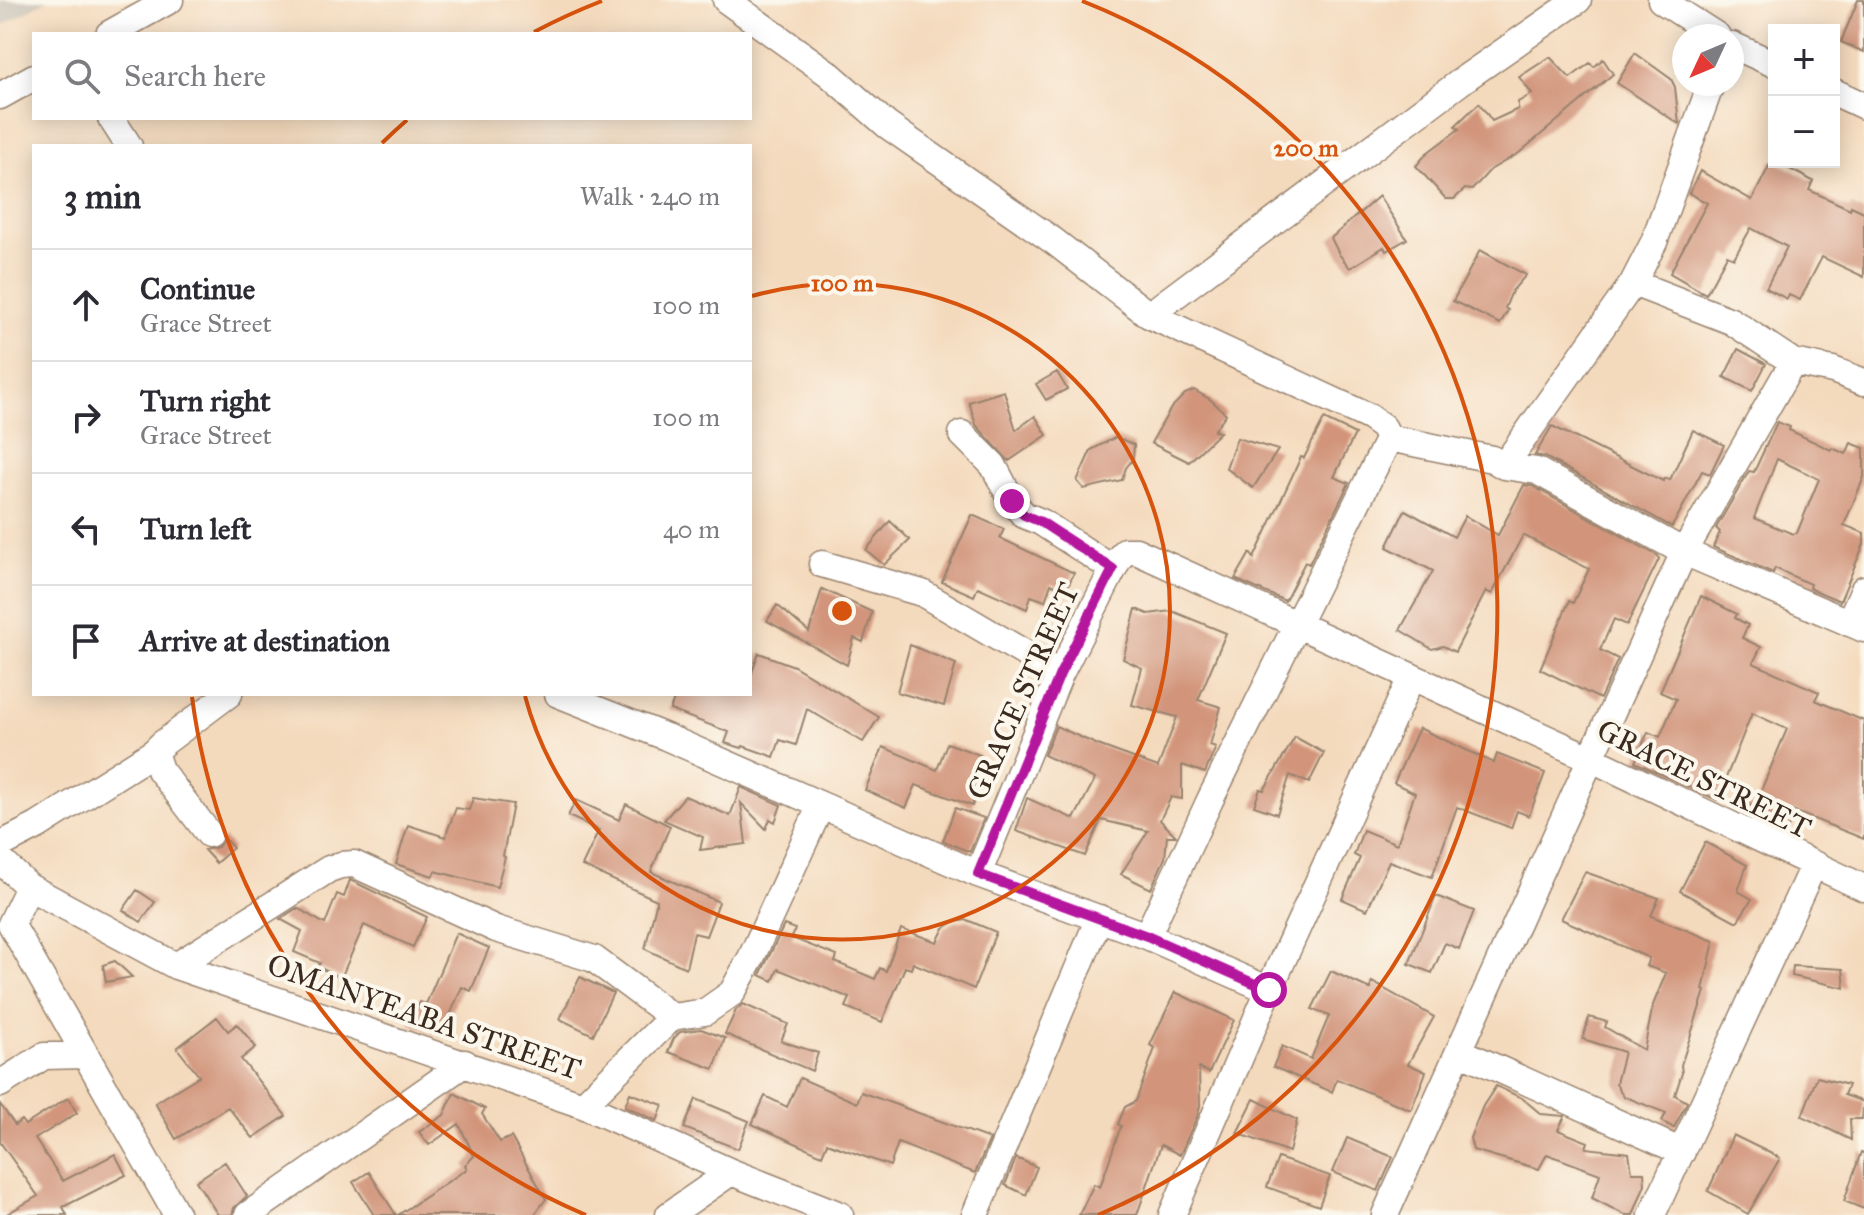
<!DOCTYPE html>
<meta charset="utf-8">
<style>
:root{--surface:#fff;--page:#f7f7f7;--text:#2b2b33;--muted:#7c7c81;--line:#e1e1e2}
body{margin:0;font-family:"IM FELL Great Primer",serif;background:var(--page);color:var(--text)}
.controls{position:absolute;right:24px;top:24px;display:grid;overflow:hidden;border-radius:0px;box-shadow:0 4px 20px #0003}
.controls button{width:72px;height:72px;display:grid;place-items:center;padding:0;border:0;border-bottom:2px solid var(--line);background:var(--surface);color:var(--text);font:40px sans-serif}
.compass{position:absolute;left:1672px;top:24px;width:72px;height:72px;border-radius:50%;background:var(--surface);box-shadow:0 4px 20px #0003;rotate:226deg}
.stop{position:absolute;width:24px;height:24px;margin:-18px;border:6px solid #b5179e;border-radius:50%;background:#fff}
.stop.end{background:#b5179e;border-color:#fff;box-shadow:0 2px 8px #0008}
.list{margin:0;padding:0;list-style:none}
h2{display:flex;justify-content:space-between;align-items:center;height:104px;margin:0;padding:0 32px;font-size:34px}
h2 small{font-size:26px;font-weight:400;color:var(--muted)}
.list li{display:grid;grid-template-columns:52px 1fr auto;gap:24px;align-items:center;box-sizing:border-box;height:112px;padding:0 32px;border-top:2px solid var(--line)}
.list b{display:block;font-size:30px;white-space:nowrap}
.list p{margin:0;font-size:26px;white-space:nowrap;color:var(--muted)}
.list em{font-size:26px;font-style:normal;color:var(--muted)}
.icon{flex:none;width:44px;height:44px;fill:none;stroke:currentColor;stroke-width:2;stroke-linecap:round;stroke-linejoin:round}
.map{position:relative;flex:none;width:1864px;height:1215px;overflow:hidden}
.search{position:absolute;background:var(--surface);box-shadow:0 4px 20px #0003;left:32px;top:32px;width:720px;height:88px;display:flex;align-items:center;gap:20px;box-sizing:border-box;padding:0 28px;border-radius:0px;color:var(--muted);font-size:30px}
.panel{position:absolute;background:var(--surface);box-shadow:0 4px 20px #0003;left:32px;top:144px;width:720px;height:552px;border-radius:0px}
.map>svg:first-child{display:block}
</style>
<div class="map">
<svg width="1864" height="1215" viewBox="0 0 1864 1215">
<rect width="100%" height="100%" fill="#fbf7ec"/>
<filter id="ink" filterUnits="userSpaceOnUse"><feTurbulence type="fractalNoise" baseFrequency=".0125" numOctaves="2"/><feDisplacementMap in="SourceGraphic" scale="16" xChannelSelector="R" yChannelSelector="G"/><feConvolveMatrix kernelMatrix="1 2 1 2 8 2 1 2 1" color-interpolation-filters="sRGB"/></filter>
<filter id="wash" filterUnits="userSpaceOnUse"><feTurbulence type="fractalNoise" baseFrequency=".006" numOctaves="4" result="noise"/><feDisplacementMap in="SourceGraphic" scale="32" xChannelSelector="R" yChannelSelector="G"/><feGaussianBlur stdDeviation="1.8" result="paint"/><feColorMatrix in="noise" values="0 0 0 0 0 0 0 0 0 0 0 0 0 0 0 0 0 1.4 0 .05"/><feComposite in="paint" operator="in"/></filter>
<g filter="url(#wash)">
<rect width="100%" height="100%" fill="#f4dabd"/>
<!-- industrial -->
<path fill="#cbc3b8" d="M0,0H47L0,27Z"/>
<g id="blocks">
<!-- building -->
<path fill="#d2957b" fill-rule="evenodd" d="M1858,0H1864V52L1841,42Z
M1635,53L1671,79L1675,87L1679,124L1617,83Z
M1550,57L1570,78L1590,63L1594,67L1603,59L1613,74L1519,153L1490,170L1472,190L1465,189L1454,199H1446L1416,166L1427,153L1459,129L1455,126L1479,103L1492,121L1518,109V102L1532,94L1519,77Z
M1772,160L1813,181L1809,190L1850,209L1851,206L1864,212V277L1822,257L1800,300L1789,295L1787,299L1766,288L1787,247L1751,228L1734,258L1727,255L1706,294L1670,273L1707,203L1689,193L1700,171L1752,200Z
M1379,196L1407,239L1386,251L1384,247L1350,268L1339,254L1331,238Z
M1480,250L1526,275L1512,291L1505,308L1508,310L1500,324L1453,301Z
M1738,349L1766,364L1752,391L1724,377Z
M1057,372L1067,389L1046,400L1036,384Z
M1194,390L1211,400L1226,414L1214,431L1220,432L1189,462L1151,443L1171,408L1185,394Z
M1004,391L1016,430L1035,416L1047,435L1009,461L976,425L969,402Z
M1324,419L1355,434L1334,477L1349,483L1309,564L1305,562L1285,601L1235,579L1250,553L1254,558L1301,457L1304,458Z
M1777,422L1790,427L1789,430L1831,450L1832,448L1846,454L1851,443L1864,448V477L1844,525L1864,533V544L1840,601L1809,588L1810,584L1775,568L1773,573L1713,547L1720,532L1716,528L1749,471L1754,472ZM1777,459L1819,479L1797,533L1793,534L1754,518Z
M1552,426L1663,481L1664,478L1670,480L1693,430L1724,445L1710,474L1702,471L1672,527L1545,457L1535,455Z
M1116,437L1134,445L1133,459L1126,468L1122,480L1084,489L1077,481L1091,450Z
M1237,438L1278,450L1253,488L1226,468Z
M1524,485L1532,486L1658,556L1659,559L1627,625L1614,619L1600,650L1618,659L1600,699L1540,669L1569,601L1573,603L1589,569L1523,535L1492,594L1486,591L1455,652L1443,646L1432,649L1400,630L1433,571L1387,547L1405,510L1454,537L1465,516L1498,535Z
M972,515L1004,529L1000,538L1074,573L1066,590L1051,584L1045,601L1031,596L1027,609L978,587L974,596L942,582Z
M890,521L910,540L884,565L866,550Z
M822,589L872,612L863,642L854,638L847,665L767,621L777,605L809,632Z
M1701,596L1737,614L1735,618L1748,625L1742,638L1761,647L1753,663L1819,692L1815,700L1864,721V839L1794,811L1786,833L1741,812L1745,804L1754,807L1787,729L1752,713L1717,800L1635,762L1648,732L1660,737L1676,699L1660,692Z
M1136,609L1148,614L1172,611L1226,633L1198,700L1221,707L1210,745L1216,747L1205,773L1182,765V799L1171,797L1160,820L1176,836H1167L1165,858L1151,889L1121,874L1148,831L1101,820L1085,856L1016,831L1027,798L1074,819L1095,779L1044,755L1056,726L1098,745L1158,767L1177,717L1132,705L1142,668L1123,659Z
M910,645L956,664L944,706L897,692Z
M759,653L794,666L879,717L863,742L807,709L796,745L780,740L774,757L743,746L742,748L725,743L729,732L670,710L676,694H750V678Z
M1419,728L1494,763L1497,754L1545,773L1529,816L1517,811L1511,828L1457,807L1432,877L1389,861L1367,910L1342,899L1360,858L1354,855L1363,830L1397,844L1415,793L1394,783Z
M1295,737L1324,753L1309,783L1290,775L1277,814L1254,806L1260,789L1264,790Z
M947,743L980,755L975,767L985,771L972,806L916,785L906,808L865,790L883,747L937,770Z
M741,787L781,805L775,822L770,819L766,829L741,803L746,844L700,850L703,837L664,820L685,796L730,816Z
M473,798L513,804L503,856L505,857L497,887L435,871L433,876L396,864L408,825L445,837L456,808L469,810Z
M576,800L619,820L626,804L670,826L651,872L719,902L706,936L694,933L686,968L645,949L657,900L582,866L599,830L568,816Z
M955,808L984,818L970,852L943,841Z
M224,838L233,848L216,863L204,850L218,847Z
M1705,842L1747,865L1738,891L1752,899L1737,922L1680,891Z
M1585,872L1659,898L1651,916L1714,941L1703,990L1705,991L1681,1065L1682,1073L1675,1095L1687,1102L1674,1128L1662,1121L1666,1113L1623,1096L1616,1083L1624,1052L1583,1039L1589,1017L1607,1022L1605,1027L1644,1050L1653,1005L1666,973L1646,966L1649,958L1561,919Z
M350,880L427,917L413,947L364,925L341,978L318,967L320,963L294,952L302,931L280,919L297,908L325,924L337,894L344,897Z
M137,890L155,902L141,922L123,910Z
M1436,896L1474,911L1459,949L1445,943L1432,973L1409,964Z
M967,920L996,932L974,989L913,963L911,969L905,967L882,1022L846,1007L850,998L778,969L773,981L760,975L784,925L795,929L792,938L837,956L835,962L875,979L880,968L886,971L901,929L937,942L944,928L954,922Z
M456,933L489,948L471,991L462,987L441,1036L410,1024L420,1002L426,1004Z
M115,961L132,977L106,982L103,965Z
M1793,966L1843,969L1845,988L1792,976Z
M1331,971L1370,989L1372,982L1434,1017L1408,1064L1426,1072L1411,1110L1337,1079L1332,1092L1273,1067L1282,1046L1311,1059L1329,1016L1312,1009Z
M580,977L613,993L593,1035L560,1019Z
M1175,992L1234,1020L1209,1073L1199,1068L1200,1106L1197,1117L1180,1155L1161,1145L1137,1215H1079L1094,1184L1100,1187L1121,1126L1118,1124L1125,1107L1136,1101L1155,1048L1150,1045Z
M743,1004L788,1024L781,1041L818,1053L812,1071L725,1034L736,1010Z
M217,1017L228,1031L237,1024L256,1047L241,1059L286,1116L253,1138L228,1107L176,1139L155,1103L199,1076L177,1048Z
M701,1029L725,1038L714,1069L668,1052L674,1038L680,1032Z
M1817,1077L1848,1085L1844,1095L1864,1102L1862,1119H1850L1851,1140L1802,1116Z
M800,1078L857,1103L861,1092L990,1139L975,1173L898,1143L890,1166L827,1143L822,1155L752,1124L765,1096L787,1107Z
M1496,1086L1522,1098L1541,1114L1565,1116L1558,1130L1588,1142L1586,1148L1629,1153L1632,1172H1644L1645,1184L1633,1215H1625L1592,1198L1600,1174L1547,1154L1539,1169L1473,1150L1470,1138L1483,1106Z
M454,1093L485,1109L482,1114L500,1142L511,1137L546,1199L534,1215H398L467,1169L465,1165L474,1156L459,1124L429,1145L419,1132L444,1115Z
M630,1093L663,1105L657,1121L625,1106Z
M68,1098L77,1113L35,1139L63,1181L115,1154L126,1175L63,1207L67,1215H5L38,1196L0,1142V1104L15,1125L21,1120L25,1125Z
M696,1099L749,1121L738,1149L684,1128Z
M1254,1099L1297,1120L1289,1152L1237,1133Z
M1733,1135L1780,1158L1748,1214L1708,1191Z
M1347,1138L1393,1157L1378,1191L1333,1172Z
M1861,1152L1864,1153V1209L1844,1201Z
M1016,1158L1037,1167L1026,1195L1005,1185Z
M1278,1158L1330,1176L1319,1206L1267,1187Z
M225,1162L247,1196L234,1208L232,1215H218L196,1181Z
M369,1172L396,1215H374L353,1182Z"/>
</g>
</g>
<g filter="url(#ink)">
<use href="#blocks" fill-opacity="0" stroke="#98826e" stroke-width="2"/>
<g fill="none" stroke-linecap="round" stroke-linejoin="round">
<defs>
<path id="minor" d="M726,0L829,74L887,125L1055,242L1149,315L1369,417L1383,427L1389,438L1210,800L1147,936
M1661,0L1717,36
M109,34L170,0
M1732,45L1774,64
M1834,92L1864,106
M0,96L34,77
M111,118L129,146
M1633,283L1731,321L1793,362L1833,370L1864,382
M1149,315L1467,77L1578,0
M962,434L993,465L1012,501L1024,515L1041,522L1113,569
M1389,438L1492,459L1504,466L1537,471L1684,552L1864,629
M1504,466L1633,283L1654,242L1711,84
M822,564L922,593L1060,674
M1849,623L1864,589
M558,694L666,737L821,805
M209,834L160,770L154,752L162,744L229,694
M0,845L37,826L154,752
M0,860L29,887L176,966L583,1105L731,1172L840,1215
M29,887L11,924L177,1215
M176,966L329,869L341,865L354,864L496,929L594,959L672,1017
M1269,990L1411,678
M1459,1051L1682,1152
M0,1084L44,1056L86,1055
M583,1105L672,1017L705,1012L732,993L751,958L821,805L978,874
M248,1215L465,1063
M669,1215L731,1172
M975,1215L1099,918
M1172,1215L1269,990L1147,936L978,874L1060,674L1118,560L1125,551H1136L1592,759L1864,888
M1385,1215L1684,552L1793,362
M1652,1215L1813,866"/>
</defs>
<!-- minor casing -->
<use href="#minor" stroke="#98826e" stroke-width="29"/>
<!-- minor -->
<use href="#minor" stroke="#fff" stroke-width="26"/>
</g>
</g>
<g fill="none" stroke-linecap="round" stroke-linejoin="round" filter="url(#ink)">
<!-- route -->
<path stroke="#b5179e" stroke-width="10" d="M1012,501L1024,515L1041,522L1113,569L1060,674L978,874L1147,936L1269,990"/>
</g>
<!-- distance rings -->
<g fill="none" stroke="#d7540e" stroke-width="4">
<path d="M752 296A328 328 0 1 1 525 696"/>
<path d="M586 1215A656 656 0 0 1 192 697M382 143A656 656 0 0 1 407 120M534 32A656 656 0 0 1 602 1M1082 1A656 656 0 0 1 1098 1215"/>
</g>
<g text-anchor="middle" stroke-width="8" stroke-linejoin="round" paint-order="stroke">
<!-- street labels -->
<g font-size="30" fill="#3b2a1e" stroke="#fbf7ec">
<text transform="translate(1023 691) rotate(-66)" y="10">GRACE STREET</text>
<text transform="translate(1704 779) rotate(26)" y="10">GRACE STREET</text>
<text transform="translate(424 1017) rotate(19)" y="10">OMANYEABA STREET</text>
</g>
</g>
<circle cx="842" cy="611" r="12" fill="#d7540e" stroke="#fbf7ec" stroke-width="4"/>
<g font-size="24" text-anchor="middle" font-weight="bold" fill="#d7540e" stroke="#fbf7ec" stroke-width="8" stroke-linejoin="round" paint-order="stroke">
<text x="1306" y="156">200 m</text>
<text x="842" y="291">100 m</text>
</g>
</svg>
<div class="controls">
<button>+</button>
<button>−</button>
</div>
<svg class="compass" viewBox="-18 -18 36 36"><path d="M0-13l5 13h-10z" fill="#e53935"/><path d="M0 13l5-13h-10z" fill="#7c7c81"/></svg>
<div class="stop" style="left:1269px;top:990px"></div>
<div class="stop end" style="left:1012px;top:501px"></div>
<div class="search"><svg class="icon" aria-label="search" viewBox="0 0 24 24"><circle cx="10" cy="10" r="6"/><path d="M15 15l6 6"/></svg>Search here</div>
<section class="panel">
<h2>3 min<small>Walk · 240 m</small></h2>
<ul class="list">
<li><svg class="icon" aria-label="ahead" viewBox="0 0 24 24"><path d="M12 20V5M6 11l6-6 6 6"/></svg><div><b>Continue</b><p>Grace Street</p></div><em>100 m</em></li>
<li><svg class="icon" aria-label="right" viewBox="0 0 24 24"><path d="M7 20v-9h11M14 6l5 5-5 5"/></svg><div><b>Turn right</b><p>Grace Street</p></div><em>100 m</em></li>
<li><svg class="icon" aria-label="left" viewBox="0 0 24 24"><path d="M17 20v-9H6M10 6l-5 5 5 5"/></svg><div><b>Turn left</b></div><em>40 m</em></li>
<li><svg class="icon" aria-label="arrive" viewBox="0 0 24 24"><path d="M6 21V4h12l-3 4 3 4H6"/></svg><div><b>Arrive at destination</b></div></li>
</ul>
</section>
</div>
